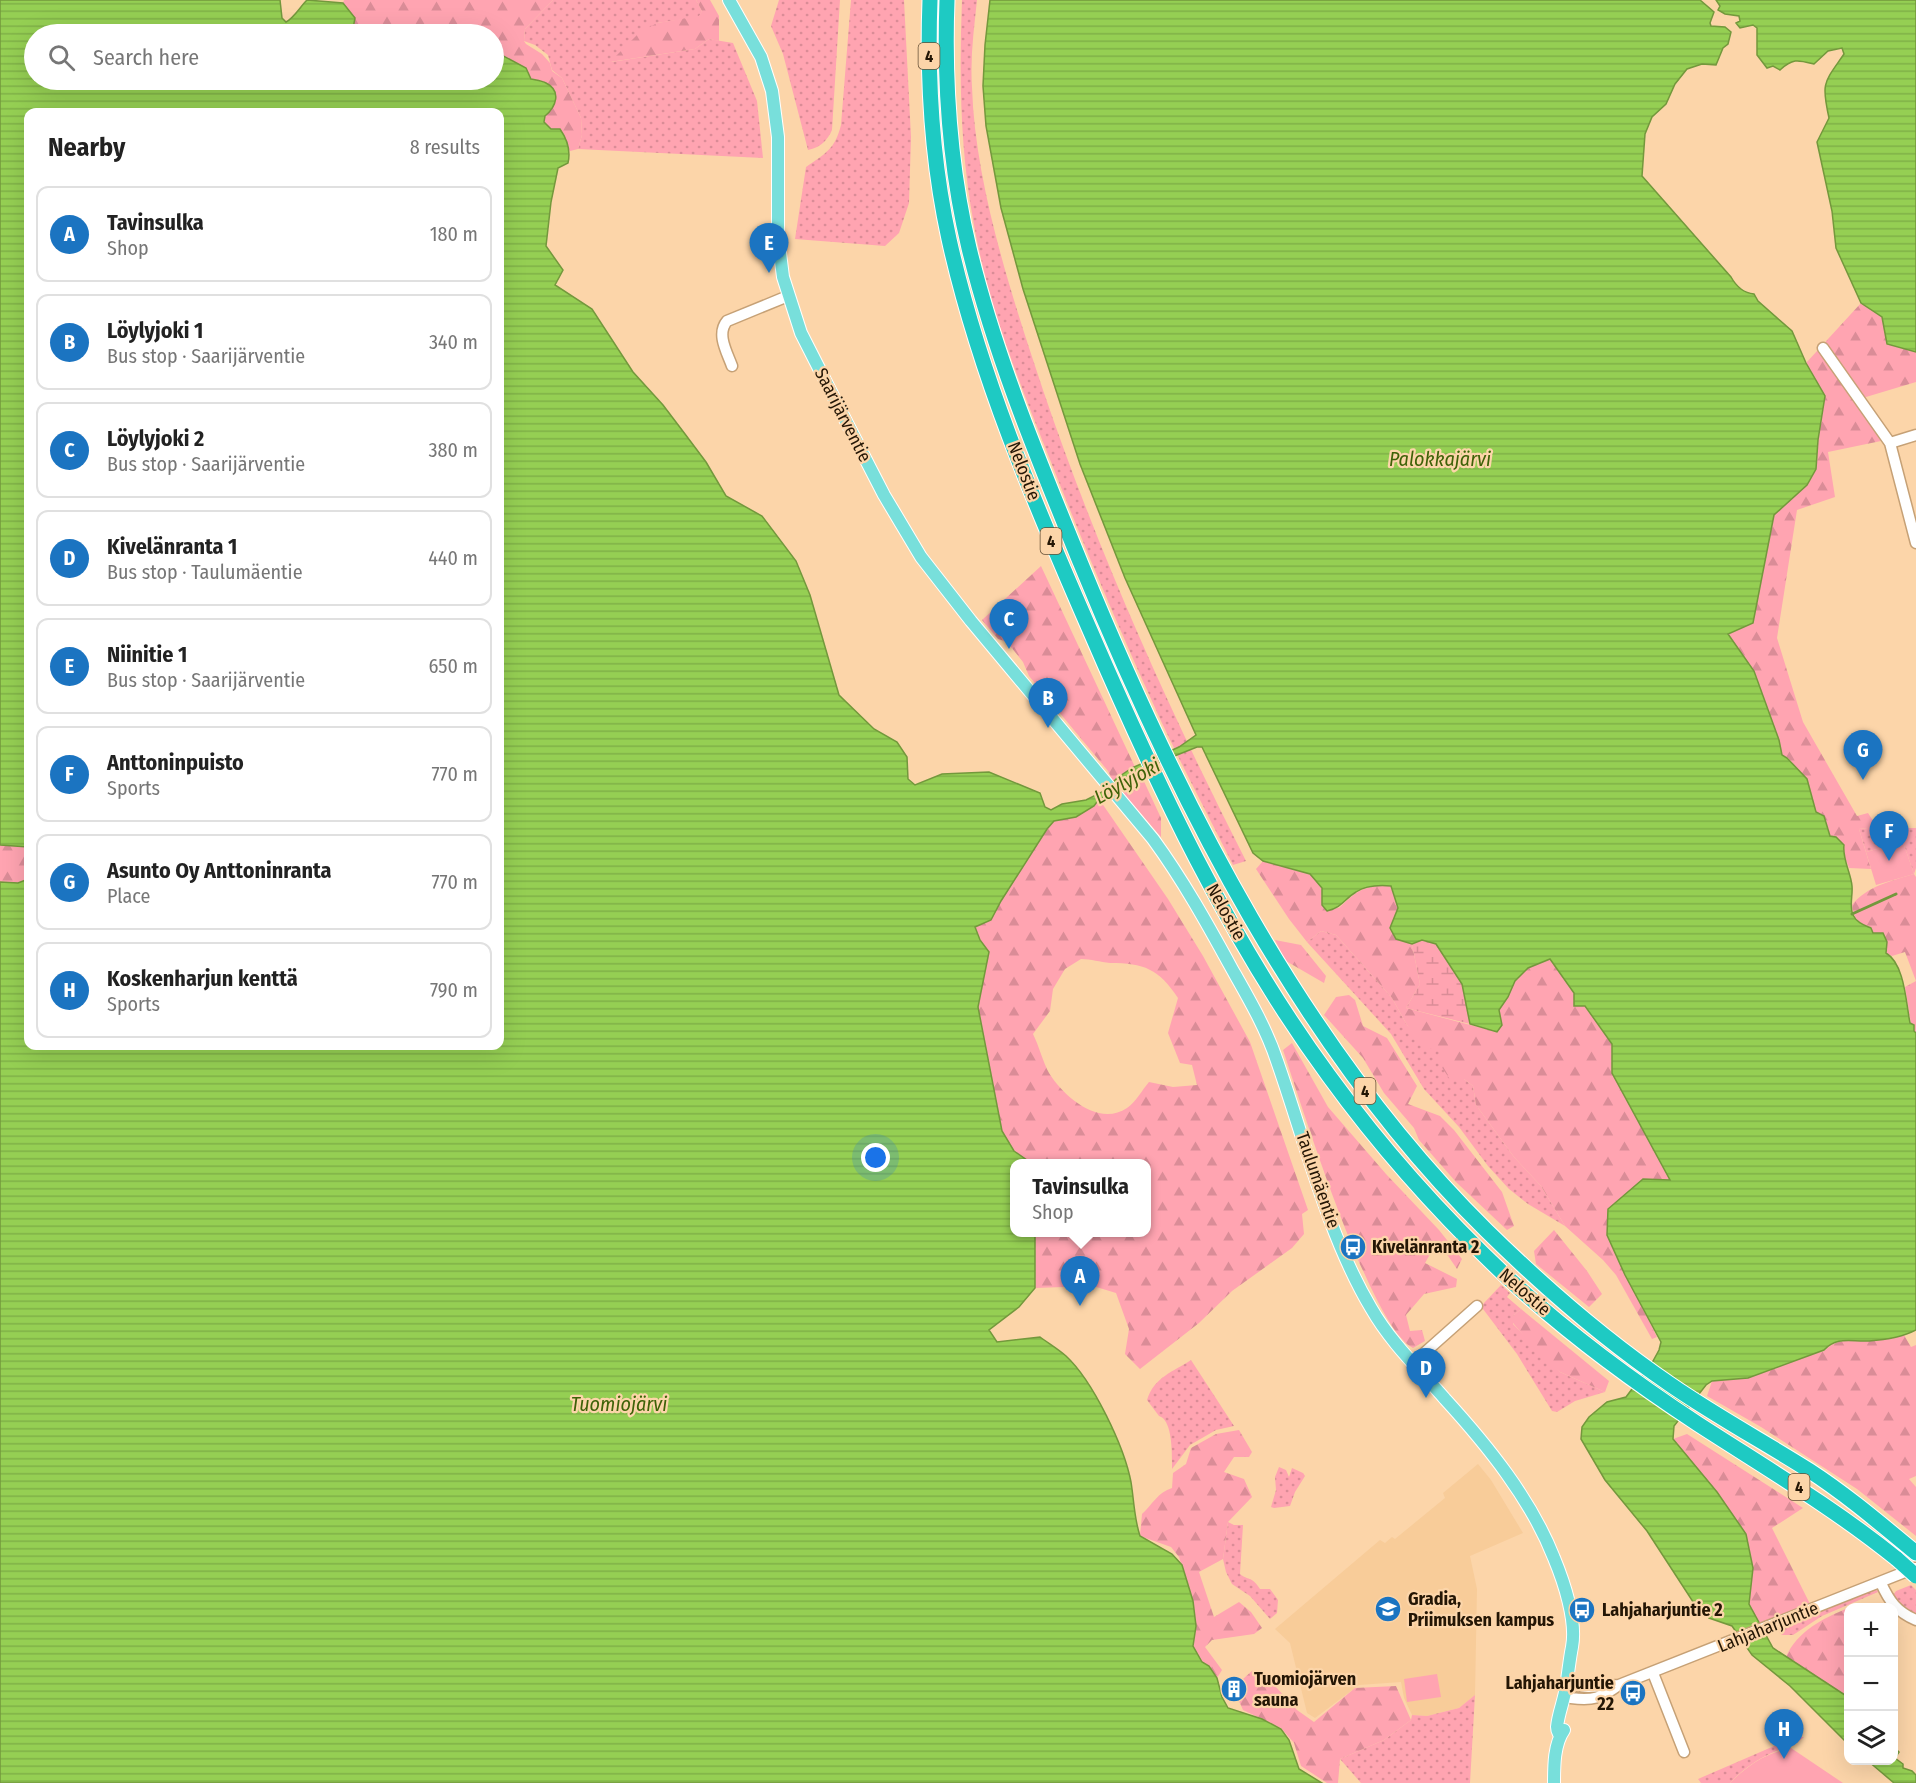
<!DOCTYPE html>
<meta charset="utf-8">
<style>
:root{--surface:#fff;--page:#f6f6f6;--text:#222;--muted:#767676;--line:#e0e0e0;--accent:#1b74c1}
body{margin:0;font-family:"Fira Sans Condensed",sans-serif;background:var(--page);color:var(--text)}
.controls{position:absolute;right:18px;bottom:18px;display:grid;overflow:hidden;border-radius:12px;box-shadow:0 6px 24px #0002}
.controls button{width:54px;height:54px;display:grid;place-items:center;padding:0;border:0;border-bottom:2px solid var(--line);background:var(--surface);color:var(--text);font:30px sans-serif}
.you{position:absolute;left:876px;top:1158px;width:21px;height:21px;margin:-15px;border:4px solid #fff;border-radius:50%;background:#1a73e8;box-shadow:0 0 0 9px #1a73e833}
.badge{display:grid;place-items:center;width:39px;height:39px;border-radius:50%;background:var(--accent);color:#fff;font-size:20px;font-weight:700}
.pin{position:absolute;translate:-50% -50px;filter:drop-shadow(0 2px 3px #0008)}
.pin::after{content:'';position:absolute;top:32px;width:21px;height:18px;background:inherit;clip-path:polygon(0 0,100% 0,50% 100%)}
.popup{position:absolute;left:1010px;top:1159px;width:141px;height:78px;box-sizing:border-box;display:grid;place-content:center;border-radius:12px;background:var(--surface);filter:drop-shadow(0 2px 4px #0005);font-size:20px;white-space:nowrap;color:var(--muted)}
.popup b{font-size:22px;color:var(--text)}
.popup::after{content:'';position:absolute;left:50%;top:100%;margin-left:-12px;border:12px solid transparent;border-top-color:var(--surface)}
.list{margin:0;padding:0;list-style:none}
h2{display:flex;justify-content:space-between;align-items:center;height:78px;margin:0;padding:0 24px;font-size:26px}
h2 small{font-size:20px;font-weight:400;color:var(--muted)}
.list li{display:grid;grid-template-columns:39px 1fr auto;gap:18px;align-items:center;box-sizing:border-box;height:96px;margin:0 12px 12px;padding:0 12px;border:2px solid var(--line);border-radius:12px}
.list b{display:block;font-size:22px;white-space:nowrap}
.list p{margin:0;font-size:20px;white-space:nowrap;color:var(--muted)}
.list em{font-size:20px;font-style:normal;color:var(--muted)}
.icon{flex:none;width:33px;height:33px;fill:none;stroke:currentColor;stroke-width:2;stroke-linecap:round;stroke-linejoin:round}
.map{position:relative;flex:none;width:1916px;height:1783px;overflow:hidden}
.search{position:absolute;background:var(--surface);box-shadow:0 6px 24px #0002;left:24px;top:24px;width:480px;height:66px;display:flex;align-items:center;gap:15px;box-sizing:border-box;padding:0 21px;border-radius:33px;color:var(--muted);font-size:22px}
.panel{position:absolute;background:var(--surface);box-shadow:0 6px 24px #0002;left:24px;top:108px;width:480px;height:942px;border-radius:12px}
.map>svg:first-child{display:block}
</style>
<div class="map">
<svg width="1916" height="1783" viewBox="0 0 1916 1783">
<defs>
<pattern id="grass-dots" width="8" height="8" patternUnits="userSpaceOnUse" patternTransform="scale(1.5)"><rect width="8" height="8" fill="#ffa4b1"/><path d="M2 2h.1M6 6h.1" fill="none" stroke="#da8c97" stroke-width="1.8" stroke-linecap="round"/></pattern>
<pattern id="forest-firs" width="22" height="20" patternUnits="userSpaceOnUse" patternTransform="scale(1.5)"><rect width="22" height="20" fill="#ffa4b1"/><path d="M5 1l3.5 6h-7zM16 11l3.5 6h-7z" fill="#da8c97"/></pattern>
<pattern id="wetland-marsh" width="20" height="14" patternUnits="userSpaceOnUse" patternTransform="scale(1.5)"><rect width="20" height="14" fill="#ffa4b1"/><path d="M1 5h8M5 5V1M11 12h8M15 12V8" fill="none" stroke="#da8c97"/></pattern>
<pattern id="water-rules" width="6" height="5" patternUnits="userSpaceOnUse" patternTransform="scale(1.5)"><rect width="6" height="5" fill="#95cf53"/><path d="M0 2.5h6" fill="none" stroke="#80b147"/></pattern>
</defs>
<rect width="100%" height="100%" fill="#fcd5a9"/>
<!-- built -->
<path fill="#f8cc99" d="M1478,1464L1491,1480L1523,1533L1470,1556L1477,1589L1475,1695L1459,1708L1427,1716L1412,1715L1404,1698L1401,1682L1359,1685L1315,1718L1307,1713L1290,1643L1275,1629L1380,1540L1385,1543L1392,1537L1395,1539L1445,1498L1443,1493Z"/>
<!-- grass -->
<path fill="url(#grass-dots)" d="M553,0H696L702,11L699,17L657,23L611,62L695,49L709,39L733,43L757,101L763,158L578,149L582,135L581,118L562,78L552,70L548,55L535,45L524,41L525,29Z
M779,0H840L832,130C827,141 821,147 808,150L783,54L771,26Z
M851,0H904L911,137L909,203L899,233L885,246L795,239L806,167C826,153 835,149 841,125Z
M962,0H977C974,29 970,58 972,87C975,185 1012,297 1043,390C1098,552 1168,708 1246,861L1233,865C1209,817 1184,770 1161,721C1122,636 1085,549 1051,462C1021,387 988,305 974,225C960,151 959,75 962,0Z
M1893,822L1907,828H1916V868L1914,874L1903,842L1866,852L1859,829L1877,827Z
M1321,931L1336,935L1392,998L1407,1025L1442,1052L1464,1079L1473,1086L1476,1105L1514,1157L1541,1186L1565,1226L1528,1204L1509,1189L1488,1166L1459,1127L1424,1089L1391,1034L1307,942Z
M1501,1285L1510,1293L1507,1297L1521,1309L1513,1316V1324L1560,1372L1605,1392L1575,1401L1557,1412L1552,1411L1517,1354L1483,1309L1482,1306L1484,1303Z
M1191,1360L1234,1426L1216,1430L1190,1445L1172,1469C1172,1455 1173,1420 1159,1416L1147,1400C1154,1377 1173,1372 1191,1360Z
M1279,1467L1286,1470L1289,1477L1292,1468L1303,1473L1305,1476L1295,1492L1290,1506L1274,1508L1271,1507L1276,1490L1275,1477Z
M1228,1522L1234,1525H1243L1240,1574C1248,1581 1251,1575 1260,1589H1270L1278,1600L1277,1613L1270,1619L1250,1596L1232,1584L1226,1572L1223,1559Z
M1911,1585L1916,1590V1618L1909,1615L1892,1597L1896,1591Z
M1877,1590L1878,1592L1822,1616L1793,1635H1782L1777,1630L1871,1591Z
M1475,1695L1470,1783H1361L1340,1759L1384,1740L1411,1720L1412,1715L1427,1716L1459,1708Z
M1795,1737H1804C1790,1749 1789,1746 1774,1752C1756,1760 1743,1769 1730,1783H1701L1698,1779Z"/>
<!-- forest -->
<path fill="url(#forest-firs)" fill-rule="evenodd" d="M344,0H553L525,29L524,41L526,44L542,54L550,63L552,71L562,78L581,118L582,135L578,149L570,151L544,122L545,116C556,107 562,91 546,83C542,81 535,80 531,79L526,68L494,51V34H455L443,29L383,30L375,34H352L355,18L343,3Z
M696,0H710L719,16V41L709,39L695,49L610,62L639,33L657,23L699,16L702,11Z
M1861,303L1882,317L1916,352V382L1856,400L1881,441L1828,452L1835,497L1797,510L1777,638L1803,722L1857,816L1868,813L1877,827L1859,829L1871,869L1849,868L1843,852L1844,845L1836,837L1830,836L1816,812L1807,780L1788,758L1782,756L1779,740L1754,671L1728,634L1753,623L1774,515L1807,485L1816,469L1818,440L1825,396L1806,363Z
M1041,566L1135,767L1117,778L1114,783L1108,771L1029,676L1023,662L1007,642L998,639L982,620Z
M1141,775L1161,818V837L1119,788L1139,779Z
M1099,799L1168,899L1203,956L1250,1042L1308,1210L1302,1214L1304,1234L1292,1248L1232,1291L1199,1323L1140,1369L1125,1354L1129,1329L1116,1293L1093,1286L1035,1288V1233L1146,1232V1164L1031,1163L1014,1151L1002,1131L978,1007L989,952L980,940L975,927L991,920L1001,901L1047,829L1054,821L1077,817L1094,806ZM1081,959C1091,959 1100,962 1110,963C1144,963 1159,969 1178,998L1168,1033L1180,1063L1192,1065L1197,1085L1173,1087L1149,1082C1142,1090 1136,1102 1127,1108C1099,1127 1064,1097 1049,1073C1043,1062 1039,1046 1033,1034L1050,1011L1053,989L1065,969Z
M0,845L28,847V879L18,883L0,882Z
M1263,861L1310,874L1322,888V905L1339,908C1355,892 1366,883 1391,886L1398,908L1396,939L1412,944L1420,984L1406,1008L1497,1032L1502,1025L1499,1010L1508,997L1515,981L1528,968L1550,959L1612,1044V1073L1671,1181L1643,1179L1608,1209L1607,1235L1657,1337L1652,1339L1616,1275L1603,1260L1565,1226L1541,1186L1514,1157L1476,1105L1473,1086L1464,1079L1451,1081L1439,1063L1441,1052L1426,1047L1407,1025L1392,998L1336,935L1321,931L1307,942L1289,919L1256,869Z
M1914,874L1916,877V981L1905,952L1892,956L1886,953L1887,942L1873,933L1871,928C1859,923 1853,919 1852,905C1867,886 1891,881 1914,874Z
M1275,940L1301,945L1326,976L1324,983L1286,961Z
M1916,981V1033L1914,1032V1025L1911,1024L1905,987Z
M1349,995L1355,1000L1363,1026L1387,1038L1417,1086L1408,1104L1440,1116L1454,1130L1502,1192L1514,1226L1507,1230L1456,1182L1419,1140L1414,1128L1384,1093L1363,1058L1324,1015L1336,997Z
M1292,1043L1328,1107L1386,1174L1439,1230L1462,1259L1457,1269L1444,1250L1433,1249L1425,1263L1457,1279L1456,1287L1424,1294L1406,1315L1410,1331L1422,1330L1425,1341L1413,1348C1370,1327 1301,1103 1283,1050Z
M1554,1230L1587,1271L1602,1294L1589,1307L1536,1264L1534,1251Z
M1521,1309L1609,1381L1605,1392L1560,1372L1543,1359L1513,1323V1316Z
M1904,1335L1911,1347L1916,1345V1476L1909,1479L1916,1487V1536L1857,1489L1761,1427L1707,1396L1712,1381L1824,1351C1838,1336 1852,1342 1870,1341C1881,1340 1893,1337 1904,1335Z
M1239,1430L1252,1452L1249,1457H1234L1224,1472L1244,1479L1252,1497L1228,1522L1223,1559L1199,1572L1214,1617L1239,1602L1251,1612L1262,1628L1254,1634L1212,1640L1205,1647L1222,1670L1217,1678L1209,1666L1202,1662L1193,1646L1196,1626L1193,1601L1179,1557L1171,1547L1140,1536L1142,1514C1152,1505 1158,1492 1172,1488L1173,1473L1186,1464L1191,1448L1216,1434Z
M1687,1434L1803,1508L1772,1528L1810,1604L1759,1623L1749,1604L1753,1568L1746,1534L1718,1493L1673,1439Z
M1848,1608V1697L1786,1657C1797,1631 1824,1618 1848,1608Z
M1253,1670L1276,1687L1297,1710L1314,1722L1355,1688L1396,1686L1411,1720L1384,1740L1340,1759L1338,1783H1327L1301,1766L1294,1743L1281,1728L1243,1710L1233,1688Z"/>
<!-- wetland -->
<path fill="url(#wetland-marsh)" d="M1422,940L1436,944L1462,984L1470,1024L1406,1008L1420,984L1412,944Z"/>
<!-- pitch -->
<path fill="#ffa4b1" d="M1903,842L1914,874L1876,885L1866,852Z
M1437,1674L1441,1697L1407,1702L1404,1679Z
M1791,1748L1843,1783H1730C1748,1765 1766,1753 1791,1748Z"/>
<!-- water -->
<path fill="url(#water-rules)" stroke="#73983c" stroke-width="1.5" d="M0,0H280L282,18L286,22C294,18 300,7 307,0L343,3L355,18L352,34H34V80H494V51L526,68L531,79C535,80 542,81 546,83C562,91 556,107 545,116L544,122L551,129H560C567,139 571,150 568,163L558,168L551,202L546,246L563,270L555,285L592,309L633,372L663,405L685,434L706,462L726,496L762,516L796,561L810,595L839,695L874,729L897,742L907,757L908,779L915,785L942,774L989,772L1040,793L1045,807L1051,810L1062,804L1086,800L1104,791L1117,778L1132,768L1179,747L1196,735L1125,578L1080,464L1023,289L1001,208L986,126L983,86L985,45L990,0H1700L1714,12L1710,23L1711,26L1725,27L1731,32L1728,44L1723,48L1716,65L1702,64L1687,69L1675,84L1666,104L1652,117L1645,134L1642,176L1731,277C1736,286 1744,293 1754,294L1758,301L1792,331L1806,363L1825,396L1818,440L1816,469L1807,485L1774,515L1753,623L1728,634L1754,671L1779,740L1782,755L1787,758L1807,779L1816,812L1824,816L1830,836L1836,837L1844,845C1842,859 1851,873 1852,886C1853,895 1849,906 1853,915C1857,923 1864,925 1871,928L1873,933H1883L1887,942L1886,953C1905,964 1906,1004 1910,1023L1914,1025V1031L1916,1033V1330C1903,1337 1884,1340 1869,1341C1851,1342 1837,1336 1824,1350L1748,1378L1712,1381L1706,1385L1674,1426L1673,1439L1717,1492L1746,1534L1753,1568L1749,1604L1773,1648L1848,1697V1744L1790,1686L1752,1655L1732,1626L1709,1618L1697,1608L1647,1531L1605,1480L1581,1439L1582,1427L1589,1417L1607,1402L1626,1397L1653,1361L1659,1350L1661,1342L1625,1275L1607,1235L1608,1209L1643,1179L1670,1180L1612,1073V1044L1585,1006H1574V993L1550,959L1528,968L1515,981L1508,997L1499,1010L1502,1025L1497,1032L1470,1024L1462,984L1436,944L1422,940L1412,944L1396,939L1390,928L1398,908L1391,886C1380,885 1365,886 1356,892C1344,899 1343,907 1327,911L1322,905V888L1310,874L1263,861L1253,853L1202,747H1197L1162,761L1143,772L1134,783L1117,789L1099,799L1094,806L1076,817L1054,821L1047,829L1001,901L991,920L975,927L980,940L989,952L978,1007L1002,1131L1014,1151L1031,1163L1014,1164V1232L1035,1233V1288L1019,1307L989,1330L997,1342L1040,1337C1048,1343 1058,1349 1066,1356C1093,1381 1124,1446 1131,1482C1134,1500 1134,1518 1140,1536L1172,1554L1182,1565L1193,1601L1196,1626L1193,1646L1202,1662L1209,1666L1217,1678L1222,1697L1228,1708L1262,1719L1281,1729L1289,1740L1299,1769L1322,1783H0V882L18,883L28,879V1046H500V112H28V847L0,845Z
M1716,0H1916V352L1887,344L1882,317L1861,303L1836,248L1832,211L1817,142L1829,118C1821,82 1824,83 1844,54L1842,48L1828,51L1814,64C1798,60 1793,58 1780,70L1773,66L1767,68L1757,55V28L1753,25L1740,28L1736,23L1740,21L1739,16L1725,14L1718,10L1720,6Z
M443,29L455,34H375L383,30Z
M1894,1747L1899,1752L1895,1758L1903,1764V1768L1912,1771L1916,1775V1783H1894L1868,1761L1894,1760Z"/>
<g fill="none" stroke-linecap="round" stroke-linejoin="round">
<!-- stream -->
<path stroke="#73983c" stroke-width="3" d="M1852,914L1896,894"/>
<defs>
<path id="minor" d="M1823,348L1890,443L1916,543
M732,366C727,352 716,334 727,321L788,296
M1890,443L1916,435
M1413,1363L1477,1306
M1881,1583C1889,1601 1897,1612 1916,1620
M1653,1673L1684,1752
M1619,1685L1588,1687L1572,1685L1566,1690L1571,1698C1593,1701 1601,1698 1619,1685L1915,1568"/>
<path id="major" d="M729,0L761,57L772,91L778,137V237L783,277L801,333L833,396L884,495L921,557L971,621L1153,839C1183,880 1208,925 1232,969C1249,999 1266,1028 1277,1061C1305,1141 1328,1236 1371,1308C1391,1343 1419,1369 1445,1399C1487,1445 1531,1499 1554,1558C1564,1582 1577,1621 1572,1647C1569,1662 1568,1677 1565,1692C1563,1703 1558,1715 1557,1727C1557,1731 1558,1732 1560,1736
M1554,1783C1554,1766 1554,1744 1564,1730"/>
<path id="highway" d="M930,0C927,80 932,161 949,239C979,374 1034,502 1089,628C1156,783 1229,940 1329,1076C1382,1149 1442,1216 1508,1278C1566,1332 1631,1380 1698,1424C1766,1468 1834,1508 1897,1559
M947,0C944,82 950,168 969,248C995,356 1039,461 1081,564C1178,801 1303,1050 1487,1231C1544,1287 1605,1340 1671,1385C1716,1416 1764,1442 1810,1471C1847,1495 1882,1525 1916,1553"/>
</defs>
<!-- minor casing -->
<use href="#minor" stroke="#c6a176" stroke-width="13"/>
<!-- major casing -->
<use href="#major" stroke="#fff" stroke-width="14"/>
<!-- highway casing -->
<use href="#highway" stroke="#fff" stroke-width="17"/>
<!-- minor -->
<use href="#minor" stroke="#fff" stroke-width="10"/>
<!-- major -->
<use href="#major" stroke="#78dfdb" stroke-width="12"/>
<!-- highway -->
<use href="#highway" stroke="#1ecac3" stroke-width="15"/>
<defs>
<path id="highway-bridge" d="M1897,1559L1916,1576"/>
</defs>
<!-- highway-bridge casing -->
<use href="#highway-bridge" stroke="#fff" stroke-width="17" stroke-linecap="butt"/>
<!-- highway-bridge -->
<use href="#highway-bridge" stroke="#1ecac3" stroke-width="15"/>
</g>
<!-- icons -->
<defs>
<symbol id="bus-disc" viewBox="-11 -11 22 22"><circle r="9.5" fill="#1b74c1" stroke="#fcd5a9"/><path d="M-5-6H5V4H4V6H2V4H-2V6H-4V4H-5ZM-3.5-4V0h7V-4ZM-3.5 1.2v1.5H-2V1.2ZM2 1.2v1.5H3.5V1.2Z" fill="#fff"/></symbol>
<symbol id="university-disc" viewBox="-11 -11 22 22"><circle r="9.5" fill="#1b74c1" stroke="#fcd5a9"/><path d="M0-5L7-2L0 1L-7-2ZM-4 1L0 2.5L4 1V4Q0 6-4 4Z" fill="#fff"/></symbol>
<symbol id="building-disc" viewBox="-11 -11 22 22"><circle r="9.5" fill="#1b74c1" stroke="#fcd5a9"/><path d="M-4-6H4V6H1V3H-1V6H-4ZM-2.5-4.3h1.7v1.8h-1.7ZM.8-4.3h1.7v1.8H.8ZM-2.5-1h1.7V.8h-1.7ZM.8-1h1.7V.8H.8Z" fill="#fff"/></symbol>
</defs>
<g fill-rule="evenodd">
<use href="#bus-disc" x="1338" y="1232" width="30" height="30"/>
<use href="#university-disc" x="1373" y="1594" width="30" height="30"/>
<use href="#bus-disc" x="1567" y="1595" width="30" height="30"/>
<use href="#building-disc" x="1219" y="1674" width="30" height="30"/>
<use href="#bus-disc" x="1618" y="1678" width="30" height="30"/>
</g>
<g text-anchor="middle" stroke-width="4.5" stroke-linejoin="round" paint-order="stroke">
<!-- shield labels -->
<g fill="#fcd5a9" stroke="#654f36" stroke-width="1.5">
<rect x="918.5" y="43" width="21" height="26" rx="4.5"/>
<rect x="1040.5" y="528" width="21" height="26" rx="4.5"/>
<rect x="1354.5" y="1078" width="21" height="26" rx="4.5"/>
<rect x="1788.5" y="1474" width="21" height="26" rx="4.5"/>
</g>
<g font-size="16" font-weight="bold" fill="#241605">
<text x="929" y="62">4</text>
<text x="1051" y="547">4</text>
<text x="1365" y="1097">4</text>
<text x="1799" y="1493">4</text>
</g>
<!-- street labels -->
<g font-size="18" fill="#241605" stroke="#fcd5a9">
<text transform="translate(843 415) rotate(63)" y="6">Saarijärventie</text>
<text transform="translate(1024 471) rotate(69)" y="6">Nelostie</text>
<text transform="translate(1226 912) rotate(61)" y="6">Nelostie</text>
<text transform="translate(1318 1180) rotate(71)" y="6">Taulumäentie</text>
<text transform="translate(1525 1292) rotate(41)" y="6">Nelostie</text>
<text transform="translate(1768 1627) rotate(-22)" y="6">Lahjaharjuntie</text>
</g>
<!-- poi labels -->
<g font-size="18" font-weight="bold" fill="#241605" stroke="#fcd5a9" text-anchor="start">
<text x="1372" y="1253">Kivelänranta 2</text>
<text x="1408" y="1605">Gradia,<tspan x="1408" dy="21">Priimuksen kampus</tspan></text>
<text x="1602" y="1616">Lahjaharjuntie 2</text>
<text x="1254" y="1685">Tuomiojärven<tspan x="1254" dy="21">sauna</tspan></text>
<text x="1614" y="1689" text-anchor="end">Lahjaharjuntie<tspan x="1614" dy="21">22</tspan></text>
</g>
<!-- water labels -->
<g font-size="20" font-style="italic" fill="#3e6208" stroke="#fcd5a9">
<text x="1440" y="466">Palokkajärvi</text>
<text transform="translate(1127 781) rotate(-29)" y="7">Löylyjoki</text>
<text x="619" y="1411">Tuomiojärvi</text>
</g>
</g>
</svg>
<div class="controls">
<button>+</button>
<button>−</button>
<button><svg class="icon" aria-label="layers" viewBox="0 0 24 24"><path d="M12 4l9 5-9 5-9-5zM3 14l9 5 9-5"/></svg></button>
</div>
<div class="you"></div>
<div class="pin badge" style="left:1080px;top:1306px">A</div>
<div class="popup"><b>Tavinsulka</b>Shop</div>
<div class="pin badge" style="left:1048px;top:728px">B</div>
<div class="pin badge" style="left:1009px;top:649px">C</div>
<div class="pin badge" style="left:1426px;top:1398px">D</div>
<div class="pin badge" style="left:769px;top:273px">E</div>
<div class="pin badge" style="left:1889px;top:861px">F</div>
<div class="pin badge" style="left:1863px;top:780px">G</div>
<div class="pin badge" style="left:1784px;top:1759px">H</div>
<div class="search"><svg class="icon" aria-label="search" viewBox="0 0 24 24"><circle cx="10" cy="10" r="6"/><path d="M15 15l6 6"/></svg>Search here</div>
<section class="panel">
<h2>Nearby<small>8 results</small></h2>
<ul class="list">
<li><span class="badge">A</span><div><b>Tavinsulka</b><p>Shop</p></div><em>180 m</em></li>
<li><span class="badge">B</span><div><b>Löylyjoki 1</b><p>Bus stop · Saarijärventie</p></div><em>340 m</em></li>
<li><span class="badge">C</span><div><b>Löylyjoki 2</b><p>Bus stop · Saarijärventie</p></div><em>380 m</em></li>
<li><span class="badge">D</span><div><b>Kivelänranta 1</b><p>Bus stop · Taulumäentie</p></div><em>440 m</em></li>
<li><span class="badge">E</span><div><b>Niinitie 1</b><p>Bus stop · Saarijärventie</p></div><em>650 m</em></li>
<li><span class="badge">F</span><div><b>Anttoninpuisto</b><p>Sports</p></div><em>770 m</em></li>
<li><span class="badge">G</span><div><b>Asunto Oy Anttoninranta</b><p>Place</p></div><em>770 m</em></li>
<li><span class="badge">H</span><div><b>Koskenharjun kenttä</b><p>Sports</p></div><em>790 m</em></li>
</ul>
</section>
</div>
